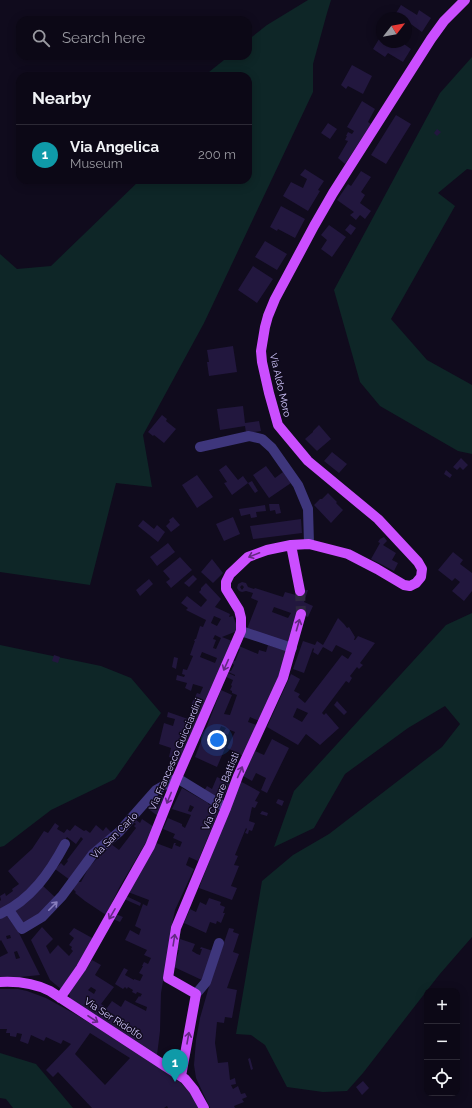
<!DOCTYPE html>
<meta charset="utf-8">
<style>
:root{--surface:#0c0816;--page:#1a1623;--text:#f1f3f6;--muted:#9a9aa1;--line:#2c2935;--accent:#00c6f2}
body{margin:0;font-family:Raleway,sans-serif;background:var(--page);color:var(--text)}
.controls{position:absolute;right:12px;bottom:12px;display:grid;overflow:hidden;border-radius:8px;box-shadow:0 2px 10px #0003}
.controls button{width:36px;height:36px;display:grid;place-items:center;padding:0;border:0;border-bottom:1px solid var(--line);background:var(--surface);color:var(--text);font:20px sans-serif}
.compass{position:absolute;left:376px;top:12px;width:36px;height:36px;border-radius:50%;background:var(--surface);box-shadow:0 2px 10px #0003;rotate:59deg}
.you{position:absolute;left:217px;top:740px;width:14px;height:14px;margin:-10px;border:3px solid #fff;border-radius:50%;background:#1a73e8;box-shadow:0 0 0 6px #1a73e833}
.badge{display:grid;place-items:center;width:26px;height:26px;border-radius:50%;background:var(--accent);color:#fff;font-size:13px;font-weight:700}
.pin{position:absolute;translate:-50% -33px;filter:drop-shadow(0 1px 2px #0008)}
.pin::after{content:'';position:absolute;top:21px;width:14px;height:12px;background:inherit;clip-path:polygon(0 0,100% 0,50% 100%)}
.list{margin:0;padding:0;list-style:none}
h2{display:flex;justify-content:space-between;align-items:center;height:52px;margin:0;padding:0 16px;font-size:17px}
h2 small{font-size:13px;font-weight:400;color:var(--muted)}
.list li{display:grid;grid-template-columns:26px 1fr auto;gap:12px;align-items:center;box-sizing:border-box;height:60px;padding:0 16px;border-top:1px solid var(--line)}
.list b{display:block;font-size:15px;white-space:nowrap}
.list p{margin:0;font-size:13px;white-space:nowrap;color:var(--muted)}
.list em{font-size:13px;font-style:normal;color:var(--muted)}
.icon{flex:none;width:22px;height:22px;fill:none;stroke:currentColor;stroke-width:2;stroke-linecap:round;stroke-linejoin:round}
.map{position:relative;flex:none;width:472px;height:1108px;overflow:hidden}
.search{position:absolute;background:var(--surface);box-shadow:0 2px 10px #0003;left:16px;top:16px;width:236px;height:44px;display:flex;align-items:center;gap:10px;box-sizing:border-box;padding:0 14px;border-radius:12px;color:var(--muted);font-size:15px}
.panel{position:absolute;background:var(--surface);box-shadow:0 2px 10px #0003;left:16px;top:72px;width:236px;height:112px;border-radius:12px}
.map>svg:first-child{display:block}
</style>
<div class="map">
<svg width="472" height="1108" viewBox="0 0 472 1108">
<rect width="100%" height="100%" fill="#100b1d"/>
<!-- green -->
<path fill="#0e2627" d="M308,0H331L327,13L313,64V92L204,323L143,435L152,487L116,483L90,585L0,572V254L17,269L51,266L140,180H248V76H204L229,56H248V40L267,25Z
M472,57V170L467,169L438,193L455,206L391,319L427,360L472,385V454L458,451L380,406L360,382L334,290L440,93Z
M472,613V937L439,975L363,1073L347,1091L323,1092L287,1087L265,1045L251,1035L236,1034L262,881L293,855L329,834L442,747L460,724L445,706L408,728L345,774L314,828L274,847L294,791L446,625Z
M0,645L101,666L131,678L161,713L115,779L51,810L4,846L0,847Z
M0,1053L36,1064L73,1108H13L6,1099L0,1098Z"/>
<!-- building -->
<path fill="#22173e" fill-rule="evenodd" d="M401,5L417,15L419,10L431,18L422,32L408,22L406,25V18H393Z
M382,34V42H392L397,45L399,42H401L411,49L403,62L388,53L385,57L373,49Z
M352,65L372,76L363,94L348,86L346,89L341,85Z
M362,101L375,109L368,122L371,124L345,164L338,158L348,141L345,140L347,136H346L348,132L352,134L354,131L347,127Z
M396,115L411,124L386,164L371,155Z
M328,123L337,129L330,139L321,133Z
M437,129L441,132L437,136L434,133Z
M305,169L324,181L318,190L320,191L308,211L283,196L291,182L303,188L307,179L300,175Z
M361,171L371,177L361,192L365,195L360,203L371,211L365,219L360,215L356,220L350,215L354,212L337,200L348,184L351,186Z
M281,206L305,219L295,238L278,229L277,231L270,227Z
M350,224L356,228L351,235L345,230Z
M329,225L346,237L332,257L321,249L327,240L321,235Z
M265,241L287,254L277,270L255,257Z
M253,266L273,279L257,303L238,290Z
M233,346L237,372L209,376L207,362H209L207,350Z
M243,406L245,423L259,421L261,431L246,433L245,426L220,430L217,409Z
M162,415L167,419L166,421L176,429L164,443L154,435L153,436L148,432Z
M319,425L331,439L317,451L305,439L313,432V431Z
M332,452L347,464L339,473L324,461Z
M461,458L468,465L463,470L460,467L457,470L453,467Z
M226,465L238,480L243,476L248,483L232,495L224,483L227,482L219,470Z
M266,466L275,478L283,472L291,483L269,498L253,475Z
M446,470L452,475L450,478L444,474Z
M197,475L213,497L197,508L182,485Z
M252,481L258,491L255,493L248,483Z
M328,493L337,502L336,503L343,510L331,523L314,505L320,499H322Z
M269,504H279L281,513L276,514L275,510L270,511Z
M265,505L266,511L256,512L257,517L251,518L250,514L241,516L239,509Z
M173,517L180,525L171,532L166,526L170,522L169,520Z
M233,517L240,534L224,541L216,524Z
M301,519L302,533L253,539L250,526Z
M143,520L154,529L157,525L165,532L158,542L138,526Z
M384,537L387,541L383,545L396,553L392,560L398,563L394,571L371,559L380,543L378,542L380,539Z
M168,543L175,552L157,566L150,557Z
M453,552L463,560L460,564L472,573V591L464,601L452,591L460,582L455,578L452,581L438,570Z
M180,557L192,570L171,588L166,582L170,579L163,571Z
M212,559L223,573L213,583L201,572Z
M193,575L197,579L189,587L184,583Z
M149,579L153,584L140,596L136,590Z
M242,582L246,583L248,587L254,589L255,588L283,597L285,592L296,595L297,591L308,590L304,602L313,606L308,617L298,613L287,644L247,629L258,601L251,598L253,593L246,591L242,592L239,591L237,588L238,584ZM242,585L244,587L242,590L240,587ZM274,607L291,613L288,618L272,612Z
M206,583L221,599L215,607L230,614L229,617L233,616L236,624L237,631L222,637L232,641L179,766L174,763L176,759L169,757L171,748L159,744L164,723L173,726L175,719L167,717L168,712L188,719L193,707L191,705L197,693L200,694L203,687L193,684L191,691L185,688L187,683L176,680L177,675L184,677L185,675L182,674L183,669L187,670L193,656L190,655L195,641H194L195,639H196L200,626L203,627L206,620L186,610L188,608L181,603L187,596L201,607L207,600L199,592L201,590V588ZM214,616L221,619L217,626L211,623ZM215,635L221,638L216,649L213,648L216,640L213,639ZM202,652L217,658L215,663L200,657Z
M338,618L344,624L347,628L349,627L355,637L354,640H355L358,636L375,643L360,663L363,665L359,669L357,667L350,676L352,678L349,683L346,681L322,713L324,715L326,713L339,728L320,745L306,734L298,745L267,727L291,674L300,679L294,691L300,694L298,697L305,703L342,655L348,659L352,653L336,645L332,652L323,647L318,655L313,652L314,649L313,648L304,673L293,669L303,641L315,645L317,641L323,645ZM297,708L308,713L302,722L293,717Z
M268,645L287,651L278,678L259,721L250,717L248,722L257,725L243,756L227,748L235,732L230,730L228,735L223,733L226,728L221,726L216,739L221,741L220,744L226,746L217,767L195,757L221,690L232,695L224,714L230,715L237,695L232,693V691L230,690L232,686L231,685L233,680L226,677L228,673L235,676V675L226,671H231L234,665L232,663L233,661H235L240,649L238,648L239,646L258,654L259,650L266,652Z
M54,655L60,657L58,663L52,661Z
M174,657L178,658L176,669L172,667Z
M337,701L347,712L344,715L334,705Z
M272,739L289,748L267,793L261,790L266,778L256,773L252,781L243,776L255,751L264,755Z
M217,777L230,783L222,801L204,791L207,786L212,789Z
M240,781L260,792L255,801L258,802L255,808L252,807L249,821L255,823L252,831L249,830L248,834L245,833L247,829L246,828L235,855L238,856L234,865L239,866L231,886L237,888L232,900L199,888Z
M182,788L208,803V804L210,805L211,804L219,811L198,861L189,857L186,865L194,869L175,910L171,929L169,947L161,993L160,1031L157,1055L151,1052L70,999L69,993L92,960L101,965L95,975L114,987L101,1004L107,1008L112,1001L121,1007L125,1000L146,1011L147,1007L135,1002L139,996L140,997L142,994L137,992L136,994L132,992L133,990L128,987L127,989L125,987L123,989L115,984L124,968L128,970L125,975L134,980V979L140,981L143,975L139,973L143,966H142L144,962L148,964L151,958L144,955L147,950L125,940L130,930L139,935L141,929L135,926L143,904L147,906L149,900L128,892L156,843L172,849L174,843H176L175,845L180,847L182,842L173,838L175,834L163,829L168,818L182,824V826L185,828L191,815L172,809ZM190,805L194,807L191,812L188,811ZM91,987L96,990L94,994L88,990Z
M156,796H162L164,798L159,817L146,807Z
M278,799L284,801L282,806L276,803Z
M262,811L268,813L267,816L260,814Z
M135,819L140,823L142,819L154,827L148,839L119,888L106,915L85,901L75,893L76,892L73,889L77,882H81L89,867L111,844L119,850L136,828L134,826L136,824L132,821Z
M55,823L59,826L57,829L64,833L67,829L70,831L75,825L84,831L86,830L90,833L96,825L103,831L106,827L112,833L70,880L55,869L61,863L64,866L68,861L67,860L83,839L81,837L76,844L67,837L37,882L11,904L0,910V901L1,900L0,896L5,893L6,896L13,891L12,889L19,884L8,871L32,849L44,831L48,833Z
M42,885L56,898L26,930L13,912Z
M126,896L141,903L140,906L124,899Z
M209,898L221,902L220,905L225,907L223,913H225L221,923L217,921L216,924L210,922L206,933L184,923L190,909L196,912L200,902L206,905Z
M116,914L123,917L120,922L113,919Z
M7,916L18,931L40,975L0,979V957L8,953L1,940L0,941V918ZM10,935L11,938L7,939L6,936ZM17,951L20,958L16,959L14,952Z
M42,927L53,939L46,946L50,954L58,945L69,956L73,951L71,949L72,947L69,945L74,938L69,934L74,928L94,939L88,951L61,989L50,980L31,940Z
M229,928L234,929L233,932L239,934L233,952L239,954L227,988L237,990L232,1018L225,1017L224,1023L217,1022L215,1043L218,1063L228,1062L230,1080L235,1078L236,1084L231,1085L233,1089L238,1086L241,1094L245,1093L247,1097L242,1099L244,1102L234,1106L235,1108H210L196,1078L194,1065L196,1040L200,1018L210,983Z
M180,939L195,944L192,951L197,954L200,955L202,949H200L201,947L213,951L204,981L174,967L179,950H177Z
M0,989H18L27,991L46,998L75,1014L136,1051L181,1083L189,1092L197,1102L199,1108H168L167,1106L164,1108H92L58,1072L53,1077L46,1070L71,1044L63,1040L61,1044L46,1037L44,1041L31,1035L28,1044L20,1041L22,1034L17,1033L16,1037L10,1036V1033H6L7,1029H0ZM90,1033L130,1058L105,1085L75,1054Z
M250,1058L253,1069L251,1070L248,1059Z
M363,1081L369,1088L362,1095L356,1087Z"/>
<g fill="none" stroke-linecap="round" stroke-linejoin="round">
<!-- major-tunnel -->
<path stroke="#2d273f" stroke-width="10" stroke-dasharray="10 5" stroke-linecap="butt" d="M300,591L301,614"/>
<!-- minor -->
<path stroke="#3e367c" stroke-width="10" d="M200,447L249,436L262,439L272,448L298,485L308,509L309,544
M241,631L292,648
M9,910L22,929L42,917L62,896L93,854L119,832L156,790L177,778L226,808
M0,914C31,900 50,872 65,844
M196,994L206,982L219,943"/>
<!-- major -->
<path stroke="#cb4eff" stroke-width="10" d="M291,545L300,591
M0,982C18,981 34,983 50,991L185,1079L194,1090L204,1108
M60,998L81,968L150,846L177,778L241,631V618L239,610L226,589V582L230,574L248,557L267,550L291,545L309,544L348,554L377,569L404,585L410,586L416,583L421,577L422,569L418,562L405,548L378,519L308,461L278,425L269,393L262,362L261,351L265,327L268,316L275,299L314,226L333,193L431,39L444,21L465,0
M181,1076L196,994L168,978L176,928L226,808L238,776L283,678L301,614"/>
</g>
<!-- one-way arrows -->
<defs><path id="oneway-shaft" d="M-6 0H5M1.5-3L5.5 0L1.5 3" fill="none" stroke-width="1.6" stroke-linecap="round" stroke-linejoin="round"/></defs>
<g stroke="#642983">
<use href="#oneway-shaft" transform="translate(254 555) rotate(158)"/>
<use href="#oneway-shaft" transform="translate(298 625) rotate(-74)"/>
<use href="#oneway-shaft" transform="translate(226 665) rotate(114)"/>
<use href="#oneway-shaft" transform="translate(240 772) rotate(-66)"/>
<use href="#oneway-shaft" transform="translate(169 798) rotate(112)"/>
<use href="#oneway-shaft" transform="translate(112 914) rotate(120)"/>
<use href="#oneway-shaft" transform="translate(174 940) rotate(-81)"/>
<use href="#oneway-shaft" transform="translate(93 1019) rotate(33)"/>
<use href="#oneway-shaft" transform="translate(188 1038) rotate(-80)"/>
</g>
<use stroke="#887ebe" href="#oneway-shaft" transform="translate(53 906) rotate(-45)"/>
<g text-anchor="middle" stroke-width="3" stroke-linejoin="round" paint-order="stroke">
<!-- street labels -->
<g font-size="10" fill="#d2c7ff" stroke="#100b1d">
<text transform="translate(281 385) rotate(77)" y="4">Via Aldo Moro</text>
<text transform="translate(175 754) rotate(-67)" y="4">Via Francesco Guicciardini</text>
<text transform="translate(220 791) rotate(-68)" y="4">Via Cesare Battisti</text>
<text transform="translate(114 835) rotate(-45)" y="4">Via San Carlo</text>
<text transform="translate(114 1018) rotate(33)" y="4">Via Ser Ridolfo</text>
</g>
</g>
</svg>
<div class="controls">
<button>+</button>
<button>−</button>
<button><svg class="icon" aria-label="locate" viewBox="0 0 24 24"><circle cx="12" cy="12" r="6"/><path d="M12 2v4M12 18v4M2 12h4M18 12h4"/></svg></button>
</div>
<svg class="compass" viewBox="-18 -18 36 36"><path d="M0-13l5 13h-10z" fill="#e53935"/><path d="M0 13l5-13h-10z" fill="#9a9aa1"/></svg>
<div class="you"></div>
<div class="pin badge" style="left:175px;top:1082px;background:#0f9aa8">1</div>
<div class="search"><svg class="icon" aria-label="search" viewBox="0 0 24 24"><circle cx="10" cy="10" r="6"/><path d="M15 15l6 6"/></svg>Search here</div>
<section class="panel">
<h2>Nearby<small></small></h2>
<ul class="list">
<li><span class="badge" style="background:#0f9aa8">1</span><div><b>Via Angelica</b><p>Museum</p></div><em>200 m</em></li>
</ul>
</section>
</div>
